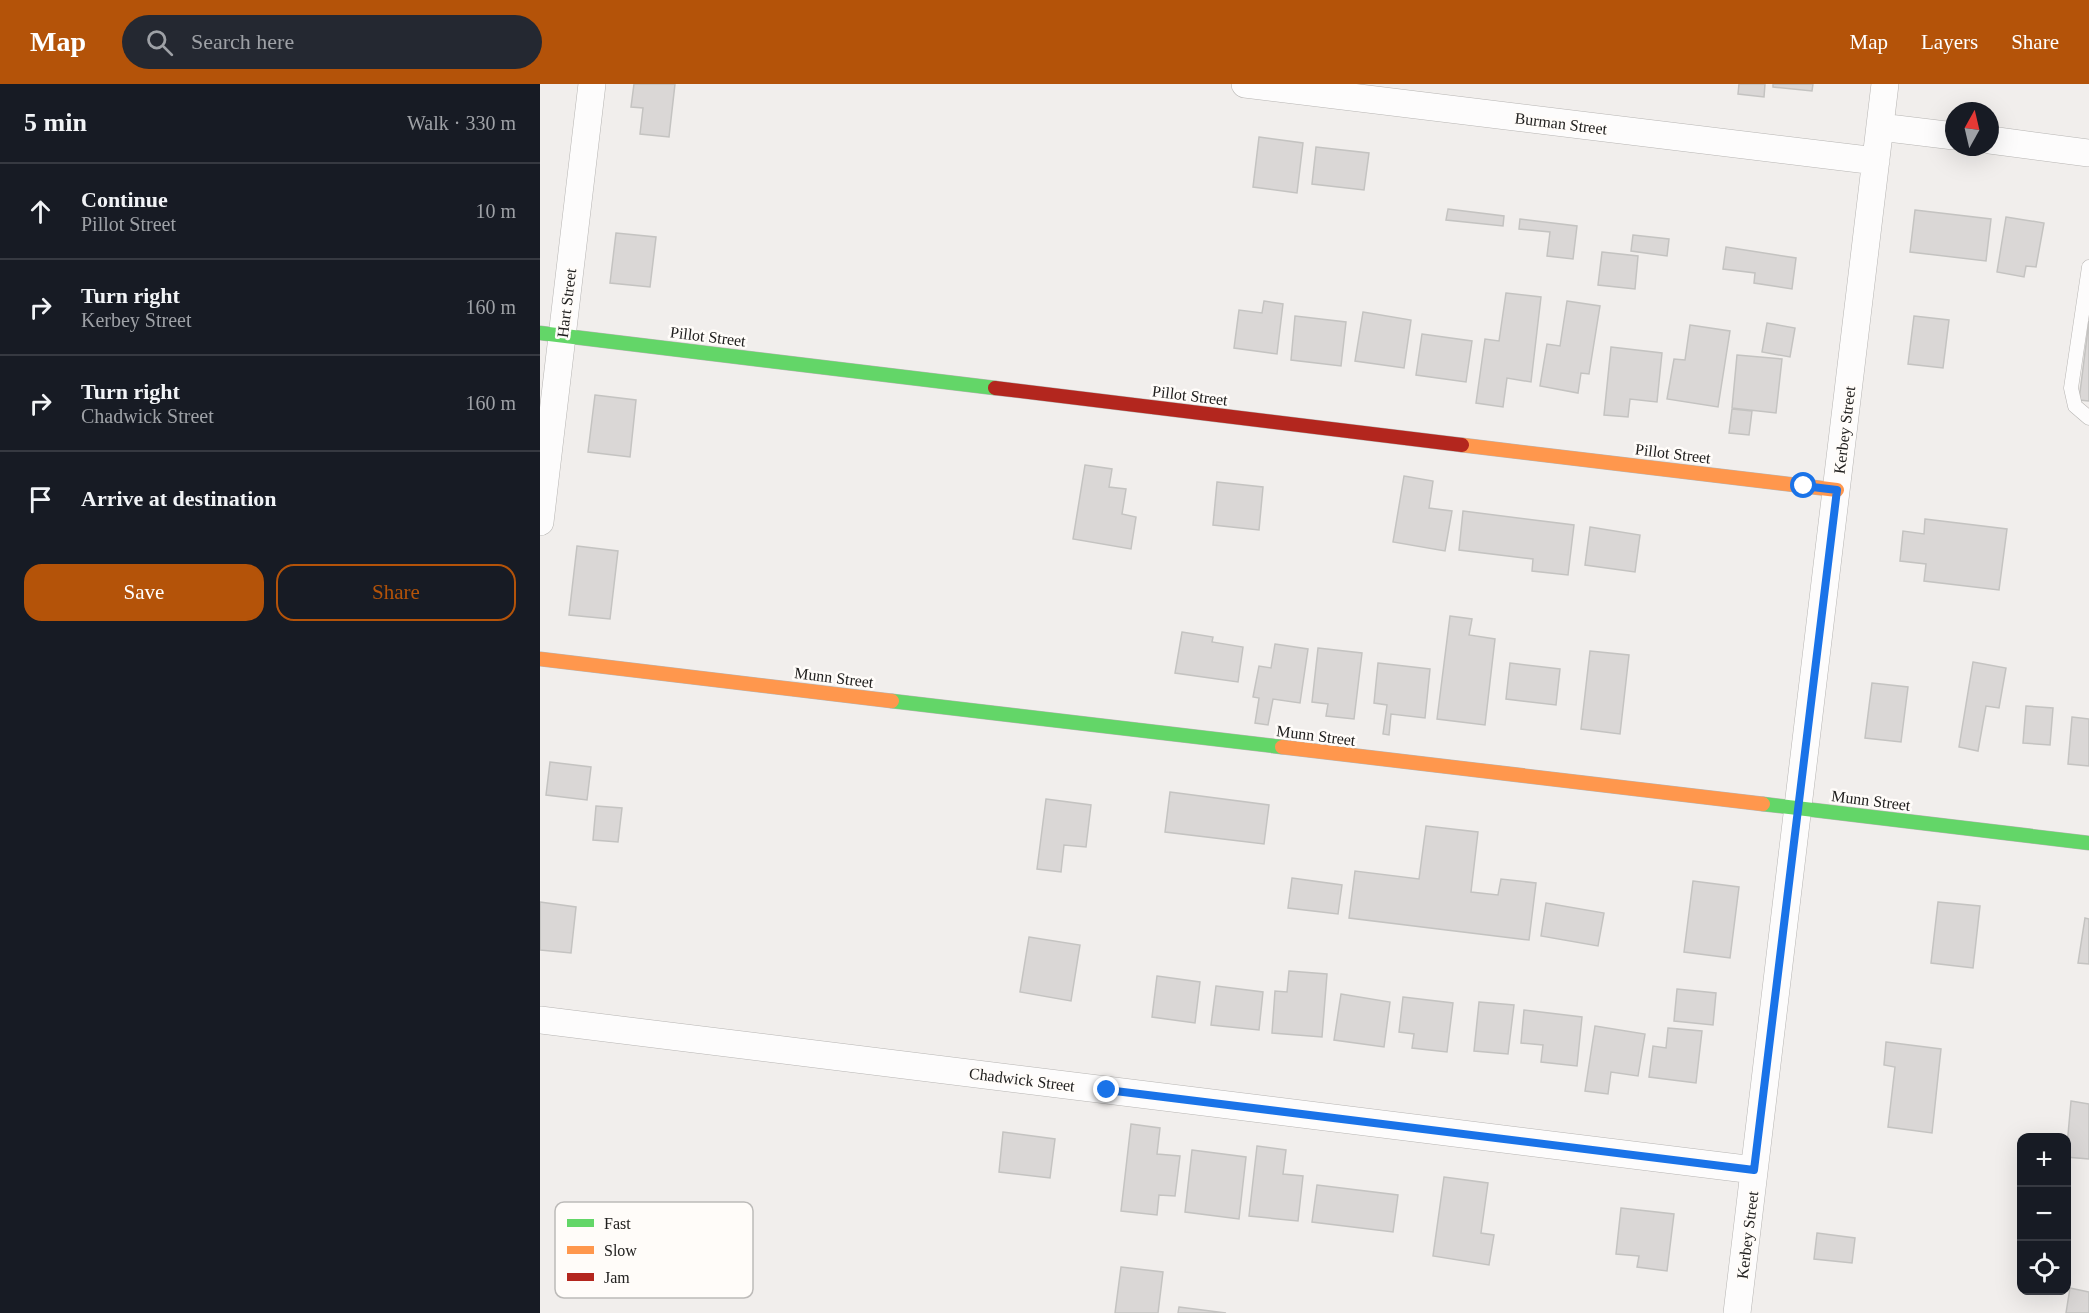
<!DOCTYPE html>
<meta charset="utf-8">
<style>
:root{--surface:#171b24;--page:#242831;--text:#f1f3f6;--muted:#9ea1a6;--line:#363941;--accent:#b45309}
body{margin:0;font-family:Georgia,serif;background:var(--page);color:var(--text)}
.controls{position:absolute;right:18px;bottom:18px;display:grid;overflow:hidden;border-radius:12px;box-shadow:0 6px 24px #0002}
.controls button{width:54px;height:54px;display:grid;place-items:center;padding:0;border:0;border-bottom:2px solid var(--line);background:var(--surface);color:var(--text);font:30px sans-serif}
.compass{position:absolute;left:1405px;top:18px;width:54px;height:54px;border-radius:50%;background:var(--surface);box-shadow:0 6px 24px #0002;rotate:8deg}
.stop{position:absolute;width:18px;height:18px;margin:-14px;border:4px solid #1a73e8;border-radius:50%;background:#fff}
.stop.end{background:#1a73e8;border-color:#fff;box-shadow:0 2px 6px #0008}
.list{margin:0;padding:0;list-style:none}
h2{display:flex;justify-content:space-between;align-items:center;height:78px;margin:0;padding:0 24px;font-size:26px}
h2 small{font-size:20px;font-weight:400;color:var(--muted)}
.list li{display:grid;grid-template-columns:39px 1fr auto;gap:18px;align-items:center;box-sizing:border-box;height:96px;padding:0 24px;border-top:2px solid var(--line)}
.list b{display:block;font-size:22px;white-space:nowrap}
.list p{margin:0;font-size:20px;white-space:nowrap;color:var(--muted)}
.list em{font-size:20px;font-style:normal;color:var(--muted)}
.actions{display:flex;gap:12px;padding:18px 24px}
.actions a{flex:1;padding:14px 0;border:2px solid var(--accent);border-radius:18px;text-align:center;font-size:21px;color:var(--accent)}
.actions .main{background:var(--accent);color:#fff}
.icon{flex:none;width:33px;height:33px;fill:none;stroke:currentColor;stroke-width:2;stroke-linecap:round;stroke-linejoin:round}
.map{position:relative;flex:none;width:1549px;height:1229px;overflow:hidden}
header{display:flex;align-items:center;gap:36px;box-sizing:border-box;height:84px;padding:0 30px;background:var(--accent);color:#fff}
header strong{font-size:28px}
nav{display:flex;gap:33px;margin-inline-start:auto;font-size:21px}
.search{width:420px;height:54px;background:var(--page);display:flex;align-items:center;gap:15px;box-sizing:border-box;padding:0 21px;border-radius:33px;color:var(--muted);font-size:22px}
main{display:flex}
aside{flex:1;background:var(--surface)}
.map>svg:first-child{display:block}
</style>
<header>
<strong>Map</strong>
<div class="search"><svg class="icon" aria-label="search" viewBox="0 0 24 24"><circle cx="10" cy="10" r="6"/><path d="M15 15l6 6"/></svg>Search here</div>
<nav><a>Map</a><a>Layers</a><a>Share</a></nav>
</header>
<main>
<aside>
<h2>5 min<small>Walk · 330 m</small></h2>
<ul class="list">
<li><svg class="icon" aria-label="ahead" viewBox="0 0 24 24"><path d="M12 20V5M6 11l6-6 6 6"/></svg><div><b>Continue</b><p>Pillot Street</p></div><em>10 m</em></li>
<li><svg class="icon" aria-label="right" viewBox="0 0 24 24"><path d="M7 20v-9h11M14 6l5 5-5 5"/></svg><div><b>Turn right</b><p>Kerbey Street</p></div><em>160 m</em></li>
<li><svg class="icon" aria-label="right" viewBox="0 0 24 24"><path d="M7 20v-9h11M14 6l5 5-5 5"/></svg><div><b>Turn right</b><p>Chadwick Street</p></div><em>160 m</em></li>
<li><svg class="icon" aria-label="arrive" viewBox="0 0 24 24"><path d="M6 21V4h12l-3 4 3 4H6"/></svg><div><b>Arrive at destination</b></div></li>
</ul>
<div class="actions"><a class="main">Save</a><a>Share</a></div>
</aside>
<div class="map">
<svg width="1549" height="1229" viewBox="0 0 1549 1229">
<rect width="100%" height="100%" fill="#f1eeec"/>
<!-- building -->
<path fill="#dad7d6" stroke="#c4c3c1" stroke-width="1.5" d="M94,0H135L129,53L100,50L103,24L91,23Z
M1199,0H1225L1224,13L1198,10Z
M1233,0H1273L1272,7L1233,3Z
M719,53L763,59L757,109L713,103Z
M776,63L829,69L824,106L772,100Z
M908,125L964,132L963,142L906,136Z
M1375,126L1451,135L1446,177L1370,168Z
M1466,133L1504,139L1496,183L1486,182L1484,193L1457,188Z
M980,135L1037,142L1033,175L1007,172L1010,148L979,145Z
M76,149L116,153L110,203L70,199Z
M1093,151L1129,155L1127,172L1091,167Z
M1186,163L1256,174L1252,205L1214,199L1215,189L1183,185Z
M1062,168L1098,172L1095,205L1058,201Z
M966,209L1001,213L991,298L967,294L963,323L936,319L945,255L959,257Z
M724,217L743,220L737,270L694,264L699,226L722,229Z
M1027,217L1060,222L1049,290L1041,289L1038,309L1000,302L1007,260L1020,262Z
M823,228L871,236L864,284L815,277Z
M755,232L806,238L801,282L751,276Z
M1374,232L1409,236L1403,284L1368,280Z
M1549,237V317L1539,316Z
M1227,239L1255,244L1250,273L1222,268Z
M1150,241L1190,247L1178,323L1127,315L1134,275L1145,276Z
M882,250L932,257L926,298L876,291Z
M1071,263L1122,269L1117,318L1090,315L1088,333L1064,331Z
M1197,271L1242,275L1236,329L1192,324Z
M55,311L96,316L90,373L48,368Z
M1192,325L1212,327L1209,351L1189,349Z
M545,381L572,385L569,403L586,405L582,430L596,433L591,465L533,455Z
M864,392L893,397L889,424L912,427L905,467L853,458Z
M677,398L723,403L719,446L673,441Z
M923,427L1034,441L1028,491L992,487L993,475L919,466Z
M1385,435L1467,445L1459,506L1384,497L1386,480L1360,477L1363,447L1384,450Z
M1050,443L1100,451L1095,488L1045,481Z
M37,462L78,467L70,535L29,531Z
M910,532L932,535L929,551L955,555L945,641L897,635Z
M642,548L673,553L672,558L703,563L698,598L635,589Z
M735,560L768,565L760,619L733,615L728,641L715,639L719,614L713,613L719,582L731,584Z
M778,564L822,569L814,635L786,632L788,620L772,618Z
M1050,567L1089,571L1080,650L1041,645Z
M1433,578L1466,584L1459,624L1446,622L1438,667L1419,663Z
M838,579L890,585L885,634L851,630L849,651L843,650L847,621L834,619Z
M970,579L1020,585L1016,621L966,615Z
M1332,599L1368,603L1361,658L1325,654Z
M1486,622L1513,624L1510,661L1483,659Z
M1532,633L1549,635V682L1528,680Z
M10,678L51,683L47,716L6,711Z
M630,708L729,721L724,760L625,748Z
M506,715L551,721L546,763L524,761L521,788L497,785Z
M56,722L82,724L78,758L53,756Z
M886,742L938,748L931,808L958,811L961,795L996,799L989,856L809,834L815,787L879,795Z
M752,794L802,801L798,830L748,824Z
M1153,797L1199,803L1190,874L1144,868Z
M0,818L36,823L31,869L0,866Z
M1398,818L1440,822L1433,884L1391,879Z
M1006,819L1064,829L1058,862L1001,852Z
M1545,834L1549,835V880L1538,879Z
M489,853L540,861L531,917L480,908Z
M749,887L787,890L782,953L732,949L735,907L747,908Z
M617,892L660,898L655,939L612,933Z
M676,902L723,908L719,946L671,941Z
M1137,905L1176,909L1173,941L1134,937Z
M801,910L850,918L844,963L794,956Z
M863,913L913,919L907,968L872,964L874,950L859,948Z
M939,918L974,921L968,970L934,967Z
M984,926L1042,933L1037,982L1001,978L1003,961L981,959Z
M1055,942L1105,950L1098,992L1071,988L1068,1010L1045,1007Z
M1128,944L1162,947L1156,999L1109,993L1113,962L1126,964Z
M1346,958L1401,965L1392,1049L1348,1043L1355,983L1344,981Z
M1531,1017L1549,1020V1075L1526,1073Z
M591,1040L620,1044L617,1070L640,1072L635,1112L619,1111L617,1131L581,1127Z
M463,1048L515,1055L510,1094L459,1088Z
M717,1062L746,1066L743,1090L763,1092L758,1137L709,1132Z
M652,1066L706,1073L699,1135L645,1128Z
M904,1093L948,1099L941,1149L954,1151L949,1181L893,1172Z
M777,1101L858,1111L853,1148L772,1138Z
M1081,1124L1134,1130L1127,1187L1097,1183L1099,1172L1076,1170Z
M1277,1149L1315,1154L1312,1179L1274,1175Z
M581,1183L623,1188L618,1229H575Z
M1530,1204L1549,1208V1229H1526Z
M639,1223L686,1229H638Z"/>
<g fill="none" stroke-linecap="round" stroke-linejoin="round">
<defs>
<path id="lane" d="M1549,183L1531,304L1535,322L1549,334"/>
<path id="street" d="M705,0L1336,77
M1340,43L1414,52
M1450,56L1549,69
M0,438L52,0
M0,936L1214,1086
M1197,1229L1345,0"/>
<path id="fast" d="M0,249L455,304
M352,617L742,663
M1223,720L1549,759"/>
<path id="slow" d="M922,361L1297,406
M0,575L352,617
M742,663L1223,720"/>
<path id="jam" d="M455,304L922,361"/>
</defs>
<!-- lane casing -->
<use href="#lane" stroke="#b7b5b3" stroke-width="15"/>
<!-- street casing -->
<use href="#street" stroke="#b7b5b3" stroke-width="28"/>
<!-- fast casing -->
<use href="#fast" stroke="#b7b5b3" stroke-width="15"/>
<!-- slow casing -->
<use href="#slow" stroke="#b7b5b3" stroke-width="15"/>
<!-- jam casing -->
<use href="#jam" stroke="#b7b5b3" stroke-width="15"/>
<!-- lane -->
<use href="#lane" stroke="#fdfcfc" stroke-width="14"/>
<!-- street -->
<use href="#street" stroke="#fdfcfc" stroke-width="27"/>
<!-- fast -->
<use href="#fast" stroke="#63d668" stroke-width="14"/>
<!-- slow -->
<use href="#slow" stroke="#ff974d" stroke-width="14"/>
<!-- jam -->
<use href="#jam" stroke="#b3261e" stroke-width="14"/>
</g>
<g fill="none" stroke-linecap="round" stroke-linejoin="round">
<!-- route -->
<path stroke="#1a73e8" stroke-width="8" d="M567,1006L1214,1086L1297,406L1264,402"/>
</g>
<g text-anchor="middle" stroke-width="5" stroke-linejoin="round" paint-order="stroke">
<!-- street labels -->
<g font-size="16" fill="#21201f" stroke="#fffcf9">
<text transform="translate(1021 39) rotate(7)" y="6">Burman Street</text>
<text transform="translate(26 219) rotate(-83)" y="6">Hart Street</text>
<text transform="translate(168 252) rotate(7)" y="6">Pillot Street</text>
<text transform="translate(650 311) rotate(7)" y="6">Pillot Street</text>
<text transform="translate(1304 346) rotate(-83)" y="6">Kerbey Street</text>
<text transform="translate(1133 369) rotate(7)" y="6">Pillot Street</text>
<text transform="translate(294 593) rotate(7)" y="6">Munn Street</text>
<text transform="translate(776 651) rotate(7)" y="6">Munn Street</text>
<text transform="translate(1331 716) rotate(7)" y="6">Munn Street</text>
<text transform="translate(482 995) rotate(7)" y="6">Chadwick Street</text>
<text transform="translate(1207 1151) rotate(-83)" y="6">Kerbey Street</text>
</g>
</g>
<!-- legend -->
<rect x="15" y="1118" width="198" height="96" rx="9" fill="#fffcf9" stroke="#bcbab8" stroke-width="1.5"/>
<rect x="27" y="1135" width="27" height="8" fill="#63d668"/>
<rect x="27" y="1162" width="27" height="8" fill="#ff974d"/>
<rect x="27" y="1189" width="27" height="8" fill="#b3261e"/>
<g font-size="16" fill="#21201f">
<text x="64" y="1145">Fast</text>
<text x="64" y="1172">Slow</text>
<text x="64" y="1199">Jam</text>
</g>
</svg>
<div class="controls">
<button>+</button>
<button>−</button>
<button><svg class="icon" aria-label="locate" viewBox="0 0 24 24"><circle cx="12" cy="12" r="6"/><path d="M12 2v4M12 18v4M2 12h4M18 12h4"/></svg></button>
</div>
<svg class="compass" viewBox="-18 -18 36 36"><path d="M0-13l5 13h-10z" fill="#e53935"/><path d="M0 13l5-13h-10z" fill="#9ea1a6"/></svg>
<div class="stop" style="left:1264px;top:402px"></div>
<div class="stop end" style="left:567px;top:1006px"></div>
</div>
</main>
